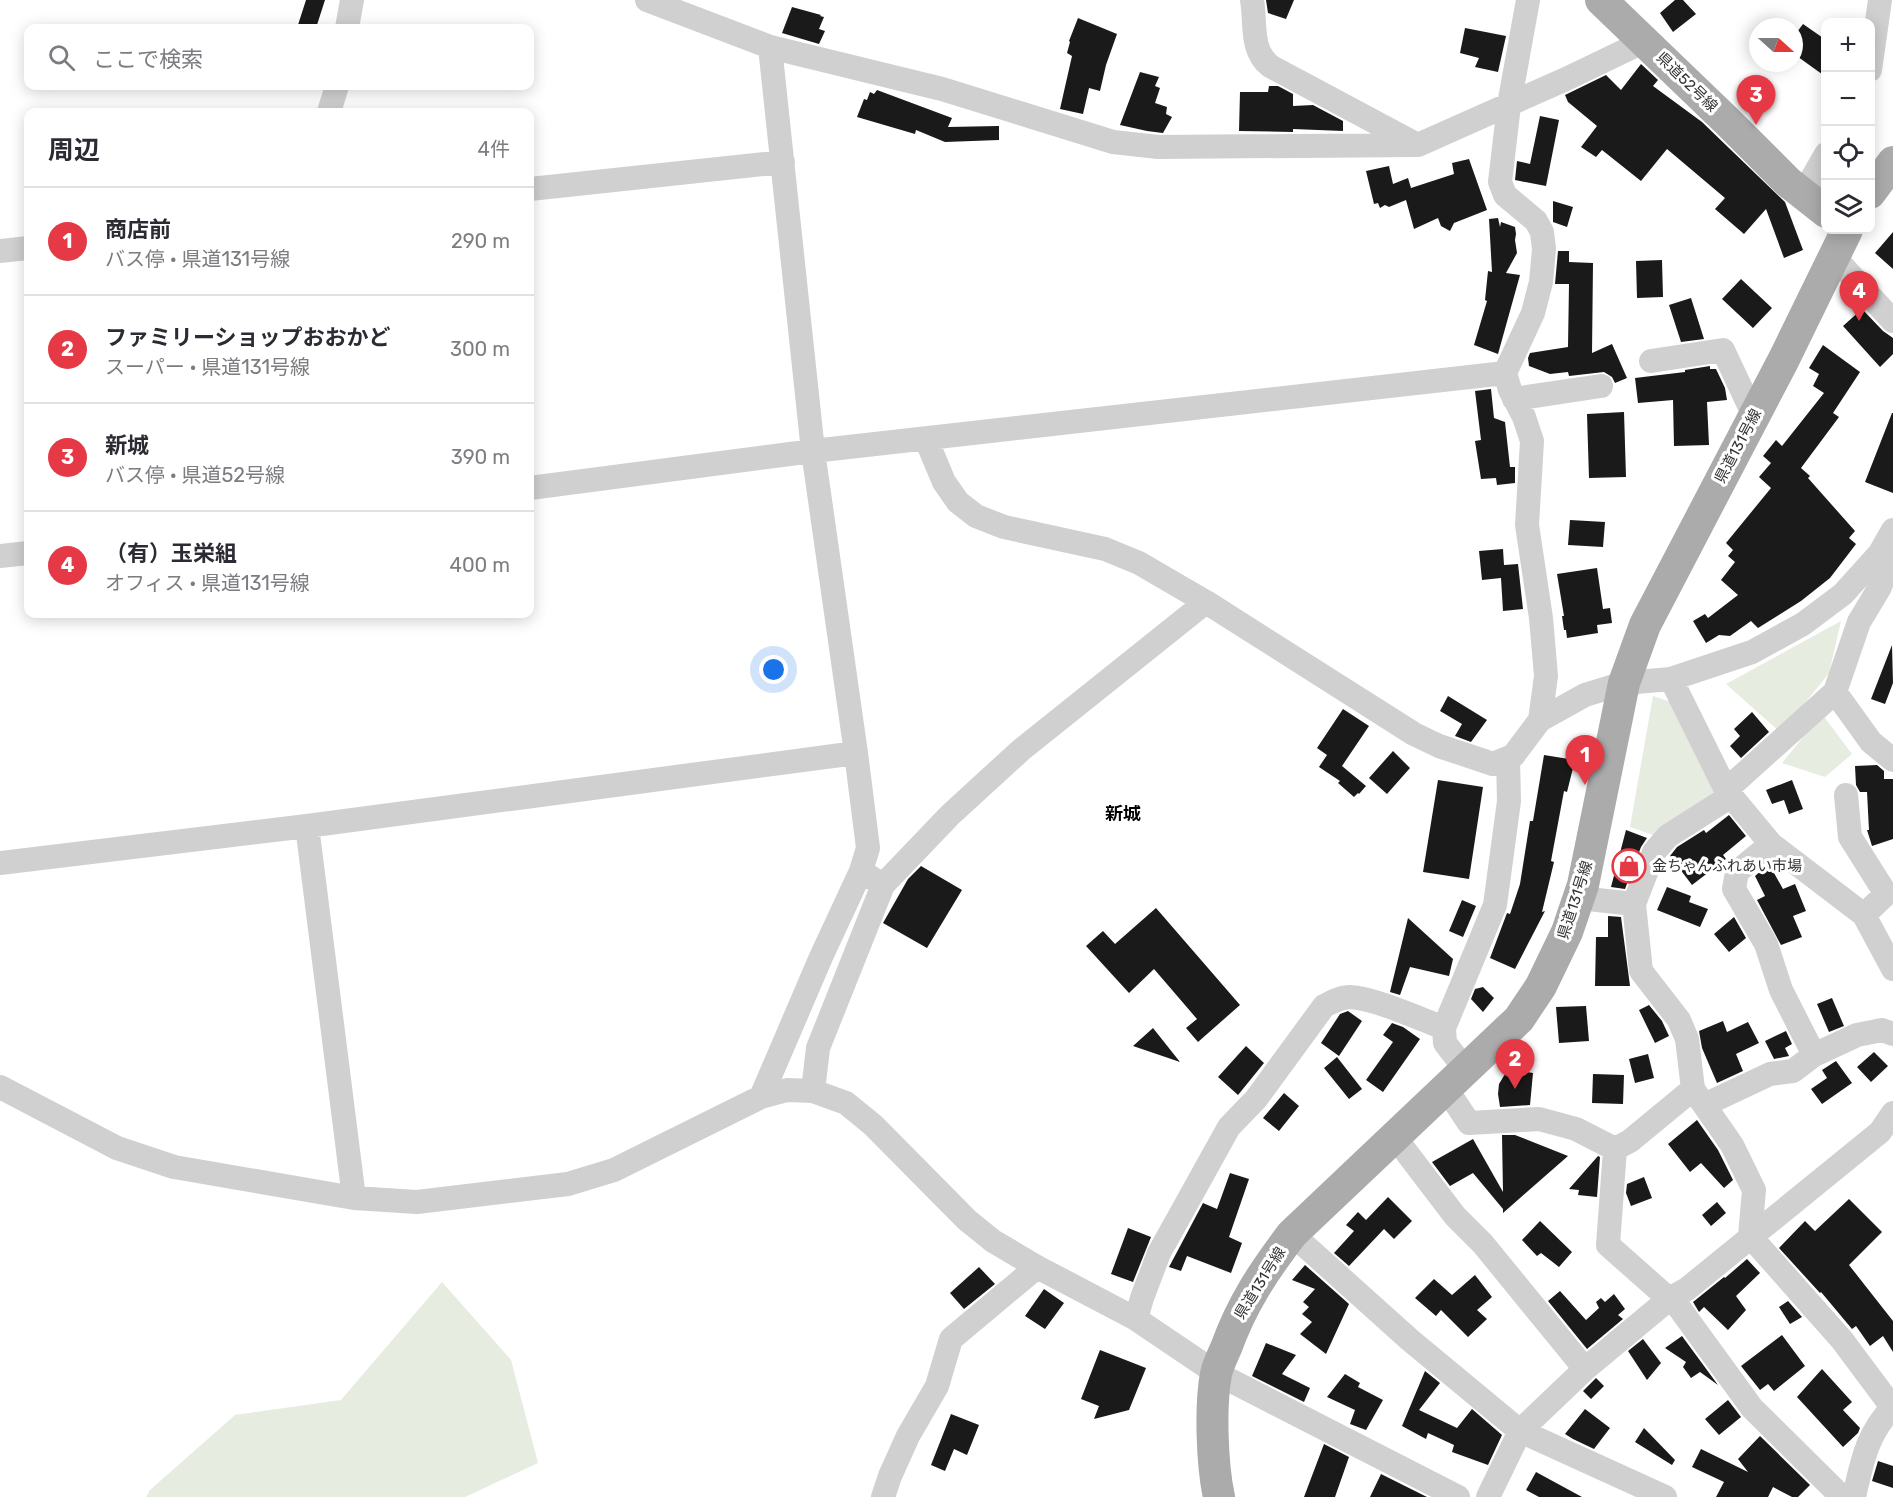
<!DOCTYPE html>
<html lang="ja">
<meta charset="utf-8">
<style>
:root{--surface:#fff;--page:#f2f2f3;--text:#2b2b33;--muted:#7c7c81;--line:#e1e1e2;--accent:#e63946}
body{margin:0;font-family:Rubik,"Noto Sans JP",sans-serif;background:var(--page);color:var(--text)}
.controls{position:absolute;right:18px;top:18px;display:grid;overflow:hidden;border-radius:12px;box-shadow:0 3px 15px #0003}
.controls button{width:54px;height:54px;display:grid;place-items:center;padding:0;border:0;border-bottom:2px solid var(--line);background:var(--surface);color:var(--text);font:30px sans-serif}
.compass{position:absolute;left:1749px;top:18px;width:54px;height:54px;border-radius:50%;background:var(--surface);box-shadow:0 3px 15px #0003;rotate:111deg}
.you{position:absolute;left:774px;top:670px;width:21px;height:21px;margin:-15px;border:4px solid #fff;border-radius:50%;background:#1a73e8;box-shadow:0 0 0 9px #1a73e833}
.badge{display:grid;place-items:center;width:39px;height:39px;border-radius:50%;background:var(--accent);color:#fff;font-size:20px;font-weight:700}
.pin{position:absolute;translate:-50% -50px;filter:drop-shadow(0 2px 3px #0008)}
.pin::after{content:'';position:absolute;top:32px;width:21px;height:18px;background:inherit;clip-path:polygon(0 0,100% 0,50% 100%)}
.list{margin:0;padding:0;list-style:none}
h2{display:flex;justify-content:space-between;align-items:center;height:78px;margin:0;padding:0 24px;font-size:26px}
h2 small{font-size:20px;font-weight:400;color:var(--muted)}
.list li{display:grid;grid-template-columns:39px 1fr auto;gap:18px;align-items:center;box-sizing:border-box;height:108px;padding:0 24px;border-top:2px solid var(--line)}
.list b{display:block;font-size:22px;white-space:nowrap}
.list p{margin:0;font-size:20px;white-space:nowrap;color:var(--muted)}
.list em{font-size:20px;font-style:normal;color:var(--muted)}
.icon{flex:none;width:33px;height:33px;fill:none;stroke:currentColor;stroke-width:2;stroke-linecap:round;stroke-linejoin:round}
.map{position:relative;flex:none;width:1893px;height:1497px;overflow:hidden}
.search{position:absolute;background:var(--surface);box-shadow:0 3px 15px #0003;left:24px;top:24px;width:510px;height:66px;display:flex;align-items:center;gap:15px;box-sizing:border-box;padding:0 21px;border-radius:12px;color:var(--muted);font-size:22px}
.panel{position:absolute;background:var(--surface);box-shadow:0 3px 15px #0003;left:24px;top:108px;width:510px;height:510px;border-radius:12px}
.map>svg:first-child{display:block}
</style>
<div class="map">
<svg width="1893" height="1497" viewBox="0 0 1893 1497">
<rect width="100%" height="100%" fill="#fff"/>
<!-- green -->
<path fill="#e6ecdf" d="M1841,621L1829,673L1781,733L1726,684Z
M1653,696L1671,702L1717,794L1653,835L1630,827Z
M1822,714L1852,754L1825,777L1782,763Z
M442,1282L511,1360L538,1463L465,1497H146L150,1490L235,1415L341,1400Z"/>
<!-- building -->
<path fill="#1a1a1a" d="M306,0H325L316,28H297Z
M1266,0H1294L1286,19L1268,13Z
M1675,0H1683L1696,14L1673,32L1660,13Z
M792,7L821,15L820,16L824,17L819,29L825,31L819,44L782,33Z
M1078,18L1117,34L1106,65L1100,91L1089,88L1083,114L1060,109L1072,56L1067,53L1070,42L1069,41Z
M1803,24L1826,40V77L1794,54V36Z
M1465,28L1506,36L1498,72L1475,67L1479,58L1460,53Z
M1641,64L1658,80L1653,86L1702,122L1785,202L1803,250L1784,258L1766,209L1744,234L1715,209L1725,198L1667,149L1641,181L1602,150L1596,157L1581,147L1597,126L1568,102L1565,95L1606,75L1621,90Z
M1140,72L1159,77L1155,86L1160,88L1155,103L1167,107L1166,114L1172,117L1163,133L1147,131L1120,125Z
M1269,86H1278L1293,94V106L1313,105L1343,121V131L1293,129V132L1239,131L1240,92H1268Z
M877,90L952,118L948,127L999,126V140L945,142L916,130L915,134L857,117L864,99L867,100L870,92L874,94Z
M1540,116L1559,120L1546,186L1515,180L1517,161L1530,164Z
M1469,159L1487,210L1454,223L1450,231L1441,226L1438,218L1414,229L1406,200L1389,207L1385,205L1380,208L1378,203L1374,204L1366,171L1389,166L1393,184L1408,178L1411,188L1454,174L1452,163Z
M1553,201L1573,207L1567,227L1553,222Z
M1498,218L1500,227L1501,222L1515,227L1516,234L1515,240L1517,253L1506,273L1520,275L1498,354L1474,345L1487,301L1485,300L1488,271L1492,272L1489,219Z
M1893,232V269L1875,253Z
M1558,251H1569V262L1593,263L1592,353L1612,344L1627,378L1615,383L1612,377L1604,372L1569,376L1568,372L1550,374L1529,366L1528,358L1530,353L1568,347L1569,284H1555Z
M1662,260L1663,297L1637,298L1636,261Z
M1741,279L1772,308L1753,328L1722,299Z
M1691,298L1704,339L1681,342L1669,305Z
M1862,309L1883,331L1893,338V354L1880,367L1843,326Z
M1823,345L1860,372L1833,413L1839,417L1801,468L1810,476L1808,478L1855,531L1849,538L1856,544L1830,578L1801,601L1758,628L1751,621L1730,636L1719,635L1706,643L1693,621L1705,614L1708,618L1738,595L1721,580L1735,562L1728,556L1733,550L1726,543L1771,488L1759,477L1771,463L1763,456L1776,440L1782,446L1824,393L1813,386L1819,374L1809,368Z
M1710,366V369H1716L1725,388L1727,400L1707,402L1709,445L1674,446L1673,400L1638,403L1635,378L1685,372V370Z
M1491,389L1494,418L1505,422L1510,467H1515V483L1497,485L1496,478L1481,479L1475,441L1481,440L1475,391Z
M1624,412L1626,477L1589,478L1587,414Z
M1892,413H1893V493L1865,482Z
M1570,520L1605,522L1603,547L1568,545Z
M1503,549L1504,565L1518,564L1523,609L1503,611L1501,578L1482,580L1479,551Z
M1597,568L1603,609L1610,608L1612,623L1597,625L1598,633L1567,638L1566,630H1564L1562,616H1564L1557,574Z
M1892,645L1893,683L1885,704L1871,699Z
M1448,696L1487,720L1471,742L1455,736L1462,724L1440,711Z
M1343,709L1369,726L1342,766L1366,786L1359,794L1358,793L1354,797L1338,783L1340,781L1319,767L1327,755L1317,748Z
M1752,712L1769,732L1741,758L1730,746L1740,736L1734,729Z
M1393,751L1410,768L1387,794L1369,778Z
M1544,755L1575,760L1567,792L1564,791L1551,861L1554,862L1542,912L1545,911L1515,969L1490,958L1507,913L1510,914L1520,884L1530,821H1533Z
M1877,765L1884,771V779H1893V839L1872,846L1867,830H1869L1867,792H1860L1856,785L1855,766Z
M1438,780L1483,787L1469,879L1423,872Z
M1792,780L1803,809L1789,814L1784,800L1772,804L1766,790Z
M1729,815L1746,836L1723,855L1726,859L1692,885L1670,856L1677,847L1704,830L1706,833Z
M1626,830L1647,838L1641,847L1625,889L1611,887Z
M1769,864L1783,889L1795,884L1806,911L1793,916L1802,937L1781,945L1757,900L1765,896L1755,876Z
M921,866L962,890L927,948L883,923L908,879Z
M1667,887L1691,896L1689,902L1708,909L1700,927L1657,910Z
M1462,900L1476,906L1463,937L1449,931Z
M1156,908L1240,1005L1198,1042L1186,1028L1197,1019L1154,969L1129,993L1086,946L1103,931L1115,944Z
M1608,916L1621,917L1630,986H1595L1596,937H1608Z
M1734,917L1746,938L1729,952L1714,934Z
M1408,918L1453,959L1449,976L1410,967L1400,995L1390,992Z
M1483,987L1494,998L1483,1012L1471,999L1475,989Z
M1832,998L1844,1026L1829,1032L1817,1004Z
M1649,1005L1662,1021L1669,1036L1655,1043L1639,1010Z
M1586,1006L1589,1041L1559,1043L1556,1007Z
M1348,1011L1362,1021L1339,1056L1321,1043L1340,1014Z
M1723,1021L1727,1032L1748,1022L1759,1043L1736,1054L1743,1071L1717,1083L1702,1048L1699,1031Z
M1392,1023L1403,1027L1420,1039L1383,1092L1366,1080L1393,1042L1383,1035Z
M1153,1028L1180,1062L1133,1046Z
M1786,1031L1792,1044L1785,1048L1789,1056L1774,1059L1765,1041Z
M1246,1046L1264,1063L1238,1095L1218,1077Z
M1874,1052L1888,1066L1871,1082L1857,1067Z
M1648,1054L1654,1078L1635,1083L1629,1059Z
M1337,1057L1362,1089L1349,1099L1324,1068Z
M1836,1061L1852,1083L1822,1104L1811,1089L1827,1078L1822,1070Z
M1508,1069L1533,1073L1530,1105L1500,1107L1498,1094L1499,1084Z
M1593,1074L1624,1075L1623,1104L1592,1103Z
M1284,1093L1299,1106L1279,1131L1263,1118Z
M1697,1120L1718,1150L1733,1180L1724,1188L1701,1163L1690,1172L1668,1144Z
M1502,1135H1515L1568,1156L1503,1213V1209L1473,1173L1450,1186L1432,1162L1473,1139L1503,1192Z
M1598,1156L1600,1157L1597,1197L1578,1195L1579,1190L1569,1189Z
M1230,1173L1249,1179L1229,1237L1242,1243L1231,1273L1187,1256L1181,1271L1169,1267L1203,1203L1217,1209Z
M1644,1177L1652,1198L1631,1206L1626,1193L1627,1184Z
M1388,1197L1412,1221L1394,1239L1384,1229L1349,1266L1334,1253L1354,1231L1346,1225L1358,1212L1366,1220Z
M1849,1199L1882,1232L1849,1265L1893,1321V1352L1883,1336L1870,1346L1856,1326L1852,1329L1821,1292L1820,1293L1779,1248L1805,1221L1815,1231Z
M1717,1202L1726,1213L1711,1226L1702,1215Z
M1540,1221L1572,1252L1559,1267L1541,1253L1537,1256L1522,1240Z
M1128,1228L1151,1237L1133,1282L1111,1274Z
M1747,1259L1760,1273L1736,1296L1746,1310L1728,1330L1704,1307L1699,1312L1693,1302L1724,1277L1725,1278Z
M1305,1265L1349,1304L1326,1354L1300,1334L1312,1322L1302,1314L1309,1307L1303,1302L1315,1289L1292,1280Z
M979,1267L995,1284L964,1309L950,1293Z
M1475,1275L1492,1297L1477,1310L1487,1319L1468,1337L1441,1310L1436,1316L1415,1298L1434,1279L1452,1295Z
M1044,1289L1064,1303L1045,1329L1025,1316Z
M1560,1291L1586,1320L1599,1308L1596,1302L1601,1298L1605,1302L1614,1294L1625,1309L1618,1315L1623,1319L1587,1349L1548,1301Z
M1788,1301L1802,1317L1790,1324L1779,1307Z
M1782,1335L1805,1366L1774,1391L1768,1384L1760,1390L1741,1366Z
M1682,1336L1718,1385L1700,1372L1691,1378L1683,1367L1686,1362L1665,1348Z
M1643,1339L1661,1363L1647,1380L1628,1351Z
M1266,1343L1296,1355L1282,1374L1310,1388L1304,1402L1252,1376Z
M1100,1350L1146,1368L1129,1410L1094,1419L1099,1406L1081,1399Z
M1822,1369L1852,1402L1843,1410L1860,1428L1858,1433L1843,1447L1797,1397Z
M1425,1371L1440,1383L1419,1410L1457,1428L1472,1409L1502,1435L1488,1465L1452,1452L1454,1445L1428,1433L1426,1439L1402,1426Z
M1345,1374L1360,1383L1358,1387L1383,1400L1366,1430L1350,1424L1355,1410L1327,1397Z
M1596,1378L1604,1386L1591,1399L1583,1391Z
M1728,1400L1741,1417L1719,1435L1705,1419Z
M1585,1409L1610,1428L1594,1449L1573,1439L1565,1434Z
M951,1414L979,1425L967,1455L954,1449L945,1471L931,1465Z
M1644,1428L1675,1460L1672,1465L1635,1442Z
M1760,1436L1810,1485L1798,1497H1792L1773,1487L1768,1497H1716L1724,1482L1692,1467L1701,1449L1748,1472L1738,1459Z
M1324,1444L1349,1457L1335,1497H1304Z
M1878,1461L1893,1466V1488L1872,1481Z
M1536,1472L1582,1497H1539L1526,1490Z
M1381,1474L1427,1497H1370Z"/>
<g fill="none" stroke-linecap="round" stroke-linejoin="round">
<!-- minor -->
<path stroke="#d0d0d0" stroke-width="24" d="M647,0L770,47L942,89L1113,142L1158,147L1418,145L1566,79L1645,41
M1252,0C1256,23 1250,50 1270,66L1414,143
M1528,0L1509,105L1500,182L1505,195L1536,221L1542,232L1544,249L1541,282L1533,313L1505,373L1510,390L1524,417L1532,441L1527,525L1541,618L1546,676L1540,720
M347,28L352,0
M1870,70L1880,0
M329,112L337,86
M530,189L783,162
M1802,196L1826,154
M0,251L28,248
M1834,257L1893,321
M1651,361L1723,350L1754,416
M1514,399L1601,386
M926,439L944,482L958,502L976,516L1004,527L1105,549L1139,563L1206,602L1414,734L1439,746L1493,764L1513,756L1540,720L1585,695L1624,683L1671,679L1752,652L1803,624L1843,594L1880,553L1893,530
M530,488L813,451L1505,373
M0,556L28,553
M1671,679L1726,790L1771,844L1864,915L1893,969
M1835,692L1871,742L1893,760
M1726,790L1835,692L1859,622L1880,587L1885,574L1880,553
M1846,795L1850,837L1886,894L1864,915
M307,826L354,1198
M1771,844L1737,872L1734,889L1766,944L1781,990L1814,1055
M0,863L307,826L856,753
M861,871L883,885L950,815L1021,750L1206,602
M1579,898L1634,904
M1465,1069L1445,1043L1444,1028L1495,905L1509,801L1508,758
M0,1087L117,1148L174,1167L354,1198L417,1202L568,1184L614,1170L761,1097L787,1090L813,1091L846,1103L873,1125L967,1220L993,1241L1037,1267L1136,1319L1216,1373L1458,1497
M1445,1087L1469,1123L1539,1119L1576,1129L1615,1149L1608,1245L1669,1299
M1693,1089L1687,1039L1679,1020L1641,971L1634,904L1654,852L1668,836L1731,796
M813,1091L818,1048L883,885
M761,1097L821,957L861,871L868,848L856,753L813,451L770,47
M1704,1105L1770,1074L1793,1071L1814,1055L1857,1035L1882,1030L1893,1034
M1394,1136L1455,1216L1483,1244L1585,1369
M1615,1149L1630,1141L1693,1089L1732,1145L1754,1190L1750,1236L1842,1340L1892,1407
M1292,1234L1410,1340L1520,1431L1665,1497
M1672,1298L1752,1408L1842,1497
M1136,1319L1142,1298L1159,1253L1229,1127L1256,1099L1324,1006C1332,1002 1341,997 1350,997C1374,998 1420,1019 1444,1028
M883,1497L890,1476L908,1436L937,1386L951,1339L1037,1267
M1488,1497L1520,1431L1585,1369L1669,1299L1687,1289L1880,1132L1893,1113
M1854,1497C1862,1462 1867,1433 1893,1407"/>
<!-- major -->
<path stroke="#ababab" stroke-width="32" d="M1601,0L1728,122L1788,182L1826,212
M1870,193L1893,162
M1219,1497C1212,1465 1210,1406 1216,1374C1218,1365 1222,1357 1226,1348C1242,1304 1263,1272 1292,1234L1519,1019L1541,986L1567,932L1583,885L1624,683L1645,625L1784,359L1847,230"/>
</g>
<!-- icons -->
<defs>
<symbol id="shop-ring" viewBox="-11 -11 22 22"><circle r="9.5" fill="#fff" stroke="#e63946" stroke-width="1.5"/><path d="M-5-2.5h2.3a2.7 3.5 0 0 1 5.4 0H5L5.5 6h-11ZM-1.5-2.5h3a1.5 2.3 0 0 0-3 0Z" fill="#e63946"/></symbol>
</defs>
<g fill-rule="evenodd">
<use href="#shop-ring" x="1610" y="847" width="38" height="38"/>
</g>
<g text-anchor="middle" stroke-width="6" stroke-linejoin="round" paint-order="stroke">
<!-- street labels -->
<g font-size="15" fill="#333" stroke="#fff">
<text transform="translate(1687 82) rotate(44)" y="5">県道52号線</text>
<text transform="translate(1738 446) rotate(-62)" y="5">県道131号線</text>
<text transform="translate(1575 900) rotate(-72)" y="5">県道131号線</text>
<text transform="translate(1260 1283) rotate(-58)" y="5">県道131号線</text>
</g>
<!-- poi labels -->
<g font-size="15" fill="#333" stroke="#fff" text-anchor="start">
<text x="1652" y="871">金ちゃんふれあい市場</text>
</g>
<!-- quarter labels -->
<g font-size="18" font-weight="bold" fill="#000" stroke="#fff">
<text x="1123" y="820">新城</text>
</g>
</g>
</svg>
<div class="controls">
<button>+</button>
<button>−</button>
<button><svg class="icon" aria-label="locate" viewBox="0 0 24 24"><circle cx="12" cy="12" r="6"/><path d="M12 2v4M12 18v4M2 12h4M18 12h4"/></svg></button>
<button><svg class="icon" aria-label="layers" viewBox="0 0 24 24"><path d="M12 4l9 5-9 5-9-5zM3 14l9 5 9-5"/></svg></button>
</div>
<svg class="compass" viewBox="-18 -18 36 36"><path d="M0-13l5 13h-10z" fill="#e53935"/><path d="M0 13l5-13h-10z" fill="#7c7c81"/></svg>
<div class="you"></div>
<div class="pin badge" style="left:1585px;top:785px">1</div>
<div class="pin badge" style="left:1515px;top:1089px">2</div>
<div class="pin badge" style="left:1756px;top:125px">3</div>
<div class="pin badge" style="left:1859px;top:321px">4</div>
<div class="search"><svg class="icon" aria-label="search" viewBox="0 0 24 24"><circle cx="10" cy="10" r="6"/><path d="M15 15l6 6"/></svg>ここで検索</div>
<section class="panel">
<h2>周辺<small>4件</small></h2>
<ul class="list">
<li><span class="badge">1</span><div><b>商店前</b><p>バス停 · 県道131号線</p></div><em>290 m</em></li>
<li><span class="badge">2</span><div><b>ファミリーショップおおかど</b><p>スーパー · 県道131号線</p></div><em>300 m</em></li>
<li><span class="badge">3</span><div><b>新城</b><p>バス停 · 県道52号線</p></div><em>390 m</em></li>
<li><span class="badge">4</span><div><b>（有）玉栄組</b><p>オフィス · 県道131号線</p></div><em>400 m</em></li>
</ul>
</section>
</div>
